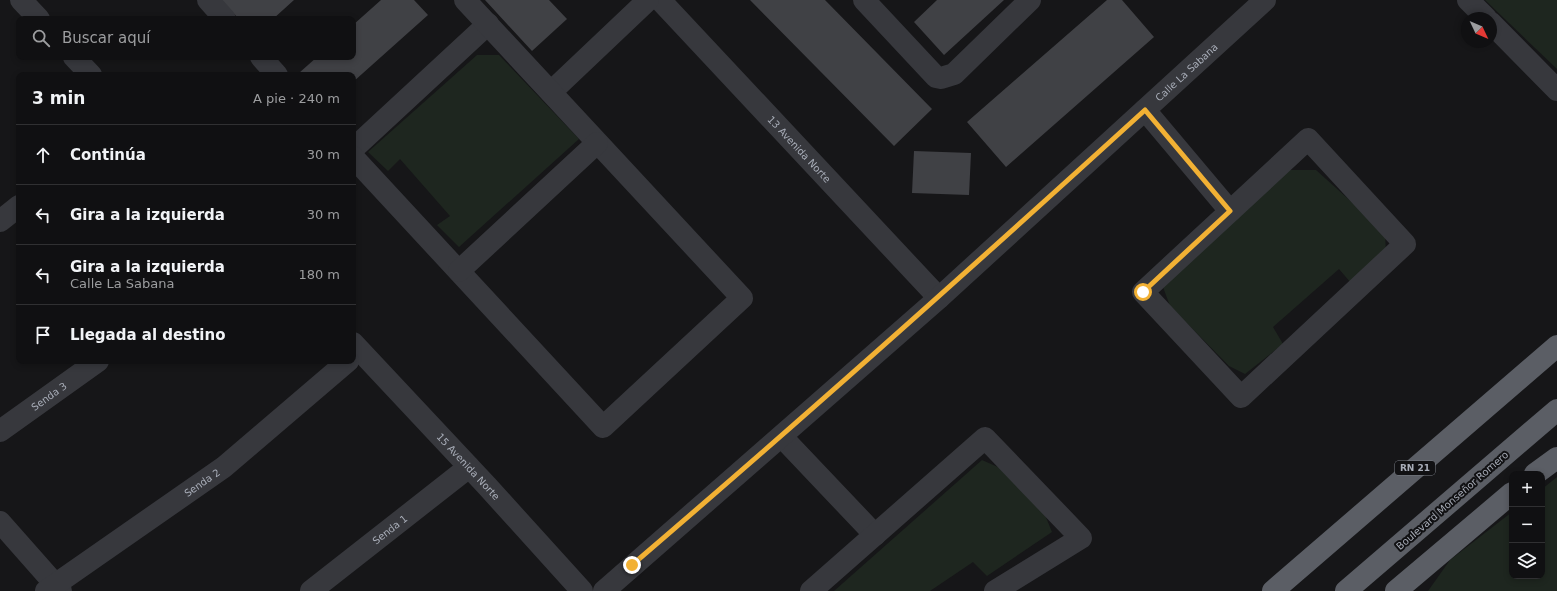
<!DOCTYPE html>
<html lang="es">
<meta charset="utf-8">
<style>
:root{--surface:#101012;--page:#19191b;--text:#f1f3f6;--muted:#9c9d9f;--line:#303032}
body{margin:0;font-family:"DejaVu Sans",sans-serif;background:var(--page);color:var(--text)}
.controls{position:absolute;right:12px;bottom:12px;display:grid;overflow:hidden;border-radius:8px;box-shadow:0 2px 6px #0003}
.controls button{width:36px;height:36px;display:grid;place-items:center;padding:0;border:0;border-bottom:1px solid var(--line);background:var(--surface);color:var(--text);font:20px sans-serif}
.compass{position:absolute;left:1461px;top:12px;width:36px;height:36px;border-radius:50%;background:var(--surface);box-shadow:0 2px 6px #0003;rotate:134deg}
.stop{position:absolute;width:12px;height:12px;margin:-9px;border:3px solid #f2b134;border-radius:50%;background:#fff}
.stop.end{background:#f2b134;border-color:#fff;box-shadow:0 1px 4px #0008}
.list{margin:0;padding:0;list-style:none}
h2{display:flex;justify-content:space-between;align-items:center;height:52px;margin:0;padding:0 16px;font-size:17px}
h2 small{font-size:13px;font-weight:400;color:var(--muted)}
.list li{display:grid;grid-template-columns:26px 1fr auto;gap:12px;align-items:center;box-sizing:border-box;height:60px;padding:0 16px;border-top:1px solid var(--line)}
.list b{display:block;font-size:15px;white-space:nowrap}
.list p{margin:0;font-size:13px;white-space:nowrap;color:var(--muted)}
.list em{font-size:13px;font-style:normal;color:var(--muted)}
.icon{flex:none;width:22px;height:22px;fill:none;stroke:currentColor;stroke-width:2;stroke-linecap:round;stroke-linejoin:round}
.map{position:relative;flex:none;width:1557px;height:591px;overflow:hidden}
.search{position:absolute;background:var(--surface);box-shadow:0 2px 6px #0003;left:16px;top:16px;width:340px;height:44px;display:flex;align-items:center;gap:10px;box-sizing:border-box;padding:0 14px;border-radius:8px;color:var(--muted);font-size:15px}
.panel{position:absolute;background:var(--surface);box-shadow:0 2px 6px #0003;left:16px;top:72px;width:340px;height:292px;border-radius:8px}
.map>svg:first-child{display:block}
</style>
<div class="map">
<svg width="1557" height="591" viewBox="0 0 1557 591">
<rect width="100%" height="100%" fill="#161618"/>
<!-- green -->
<path fill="#1e261f" d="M1485,0H1557V69Z
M477,55H499L579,139L459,247L437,225L450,216L400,159L388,171L368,152Z
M1288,170H1316L1385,232L1386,254L1351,283L1339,269L1273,327L1283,344L1245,374L1229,366L1170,306L1163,287Z
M982,460L1000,468L1045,515L1052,532L987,576L973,562L930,591H834Z
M1557,477V591H1428L1450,560L1512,512V576H1542V489Z"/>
<!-- building -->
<path fill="#404145" d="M221,0H294L273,19H239Z
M381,0H414L428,15L353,82V75H301L299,73L317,57H353V25Z
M485,0H549L567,19L532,51Z
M750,0H825L932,109L894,146Z
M937,0H1004L944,55L914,22Z
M1107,0H1122L1154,37L1006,167L967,122Z
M914,151L971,153L969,195L912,193Z"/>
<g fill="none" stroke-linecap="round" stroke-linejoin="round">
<!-- minor -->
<g stroke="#37383d" stroke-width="22">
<path d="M21,0L39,19"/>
<path d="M208,0L225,19"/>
<path id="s1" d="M660,0L939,298"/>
<path d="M864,0L936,77L941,78L954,74L1030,0"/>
<path d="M1468,0L1486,18"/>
<path d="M1491,23L1557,90"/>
<path d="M74,57L91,75"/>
<path d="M261,57L277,75"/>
<path d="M551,92L648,0"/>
<path d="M1145,110L1230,211"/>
<path d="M1308,139L1405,244L1241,397L1143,292Z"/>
<path d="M353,149L488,24"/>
<path d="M353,157L603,427L742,298L465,0"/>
<path d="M0,221L19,206"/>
<path d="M459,271L597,143"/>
<path id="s2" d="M353,343L487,486L582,591"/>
<path id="s3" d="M0,431L98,361"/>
<path d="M782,437L875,535"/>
<path d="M0,522L61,591"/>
<path id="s4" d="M46,591L224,467L348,361"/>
<path id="s5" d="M311,591L469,467"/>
<path id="s6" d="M604,591L939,298L1265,0"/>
<path d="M811,591L985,438L1081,538L995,591"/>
</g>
<!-- trunk -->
<path stroke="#5b5e65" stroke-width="22" d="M1535,474L1557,458
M1273,591L1557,346
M1346,591L1557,410
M1396,591L1512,493"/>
</g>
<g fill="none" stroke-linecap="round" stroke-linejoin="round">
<!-- route -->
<path stroke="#f2b134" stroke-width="5" d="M632,565C806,416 976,264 1145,110L1230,211L1143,292"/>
</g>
<g text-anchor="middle" stroke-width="4" stroke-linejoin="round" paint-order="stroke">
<!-- shield labels -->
<rect fill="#111113" stroke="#7b7e86" stroke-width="1" x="1395" y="461" width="40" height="14" rx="3"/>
<g font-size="9" font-weight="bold" fill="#a8adb8">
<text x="1415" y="471">RN 21</text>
</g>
<!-- street labels -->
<g font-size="10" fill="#a8adb8" stroke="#111113">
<text dy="4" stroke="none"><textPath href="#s6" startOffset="780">Calle La Sabana</textPath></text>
<text dy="4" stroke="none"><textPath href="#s1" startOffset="204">13 Avenida Norte</textPath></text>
<text dy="4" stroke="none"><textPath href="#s3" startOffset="60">Senda 3</textPath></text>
<text dy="4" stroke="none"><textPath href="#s2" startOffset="169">15 Avenida Norte</textPath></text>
<text dy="4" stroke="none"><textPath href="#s4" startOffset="190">Senda 2</textPath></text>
<text transform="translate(1452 500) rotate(-41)" y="4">Boulevard Monseñor Romero</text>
<text dy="4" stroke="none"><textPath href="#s5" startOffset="100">Senda 1</textPath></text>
</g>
</g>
</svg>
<div class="controls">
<button>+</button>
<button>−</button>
<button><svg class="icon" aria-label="layers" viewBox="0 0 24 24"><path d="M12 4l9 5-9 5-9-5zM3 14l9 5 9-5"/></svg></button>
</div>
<svg class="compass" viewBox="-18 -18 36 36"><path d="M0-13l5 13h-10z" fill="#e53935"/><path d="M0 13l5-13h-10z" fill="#9c9d9f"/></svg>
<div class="stop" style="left:1143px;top:292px"></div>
<div class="stop end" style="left:632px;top:565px"></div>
<div class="search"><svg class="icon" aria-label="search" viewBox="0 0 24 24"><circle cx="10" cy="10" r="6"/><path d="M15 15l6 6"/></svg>Buscar aquí</div>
<section class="panel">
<h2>3 min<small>A pie · 240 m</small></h2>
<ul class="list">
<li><svg class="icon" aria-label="ahead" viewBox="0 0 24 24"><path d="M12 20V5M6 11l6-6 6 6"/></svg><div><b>Continúa</b></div><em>30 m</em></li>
<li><svg class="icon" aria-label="left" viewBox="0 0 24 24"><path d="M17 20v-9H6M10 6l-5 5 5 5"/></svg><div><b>Gira a la izquierda</b></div><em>30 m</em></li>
<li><svg class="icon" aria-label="left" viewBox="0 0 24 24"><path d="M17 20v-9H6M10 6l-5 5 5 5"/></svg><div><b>Gira a la izquierda</b><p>Calle La Sabana</p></div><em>180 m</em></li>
<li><svg class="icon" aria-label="arrive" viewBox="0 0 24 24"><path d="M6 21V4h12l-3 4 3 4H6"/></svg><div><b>Llegada al destino</b></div></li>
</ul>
</section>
</div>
